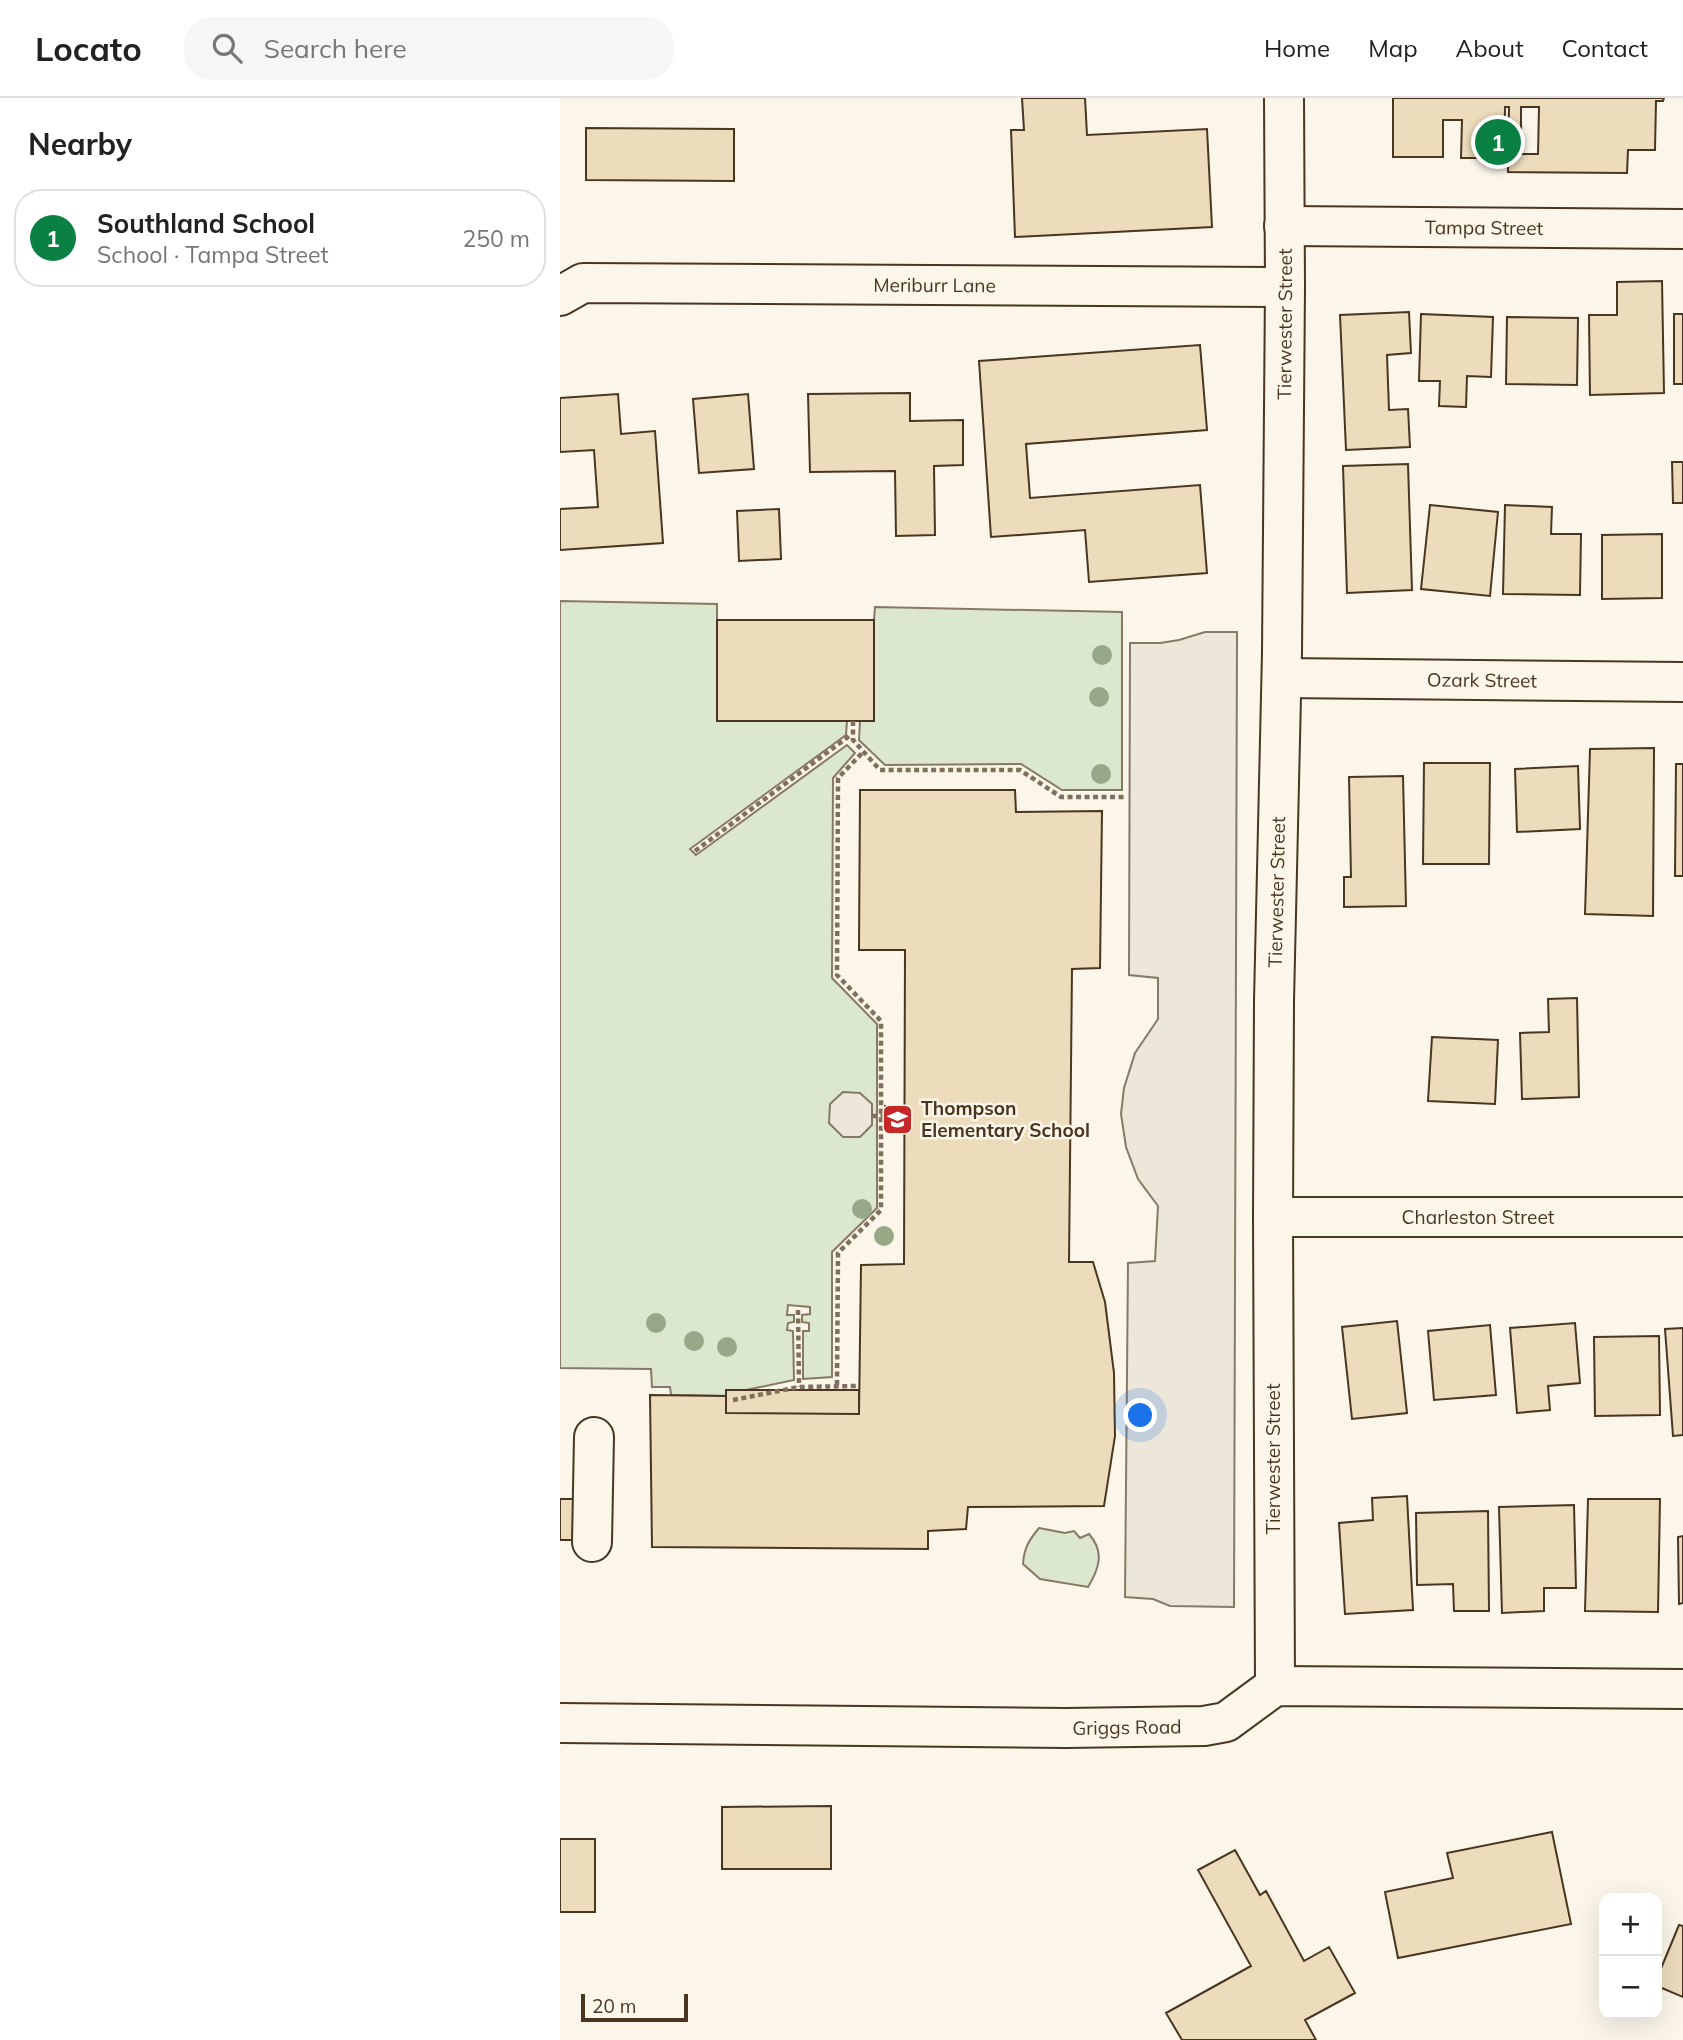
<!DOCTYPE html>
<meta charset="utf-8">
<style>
:root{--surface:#fff;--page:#f6f6f6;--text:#222;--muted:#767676;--line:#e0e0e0;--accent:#0b8043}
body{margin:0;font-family:Mulish,sans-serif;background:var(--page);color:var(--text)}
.controls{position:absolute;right:21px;bottom:21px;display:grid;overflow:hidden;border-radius:14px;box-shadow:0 7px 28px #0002}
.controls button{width:63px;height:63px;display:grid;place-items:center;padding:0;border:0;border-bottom:2px solid var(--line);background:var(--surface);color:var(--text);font:35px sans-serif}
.scale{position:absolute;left:21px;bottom:18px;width:107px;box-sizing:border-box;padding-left:7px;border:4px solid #4a3520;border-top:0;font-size:19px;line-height:24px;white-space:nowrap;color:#4a3520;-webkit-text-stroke:5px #fbf6e9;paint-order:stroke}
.you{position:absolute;left:581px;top:1318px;width:24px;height:24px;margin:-18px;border:5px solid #fff;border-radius:50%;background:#1a73e8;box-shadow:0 0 0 10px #1a73e833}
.badge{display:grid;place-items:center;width:46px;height:46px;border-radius:50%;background:var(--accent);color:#fff;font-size:23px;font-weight:700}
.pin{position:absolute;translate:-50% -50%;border:4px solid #fff;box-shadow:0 2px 7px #0006}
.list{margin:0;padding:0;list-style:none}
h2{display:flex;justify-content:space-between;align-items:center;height:91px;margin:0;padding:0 28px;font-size:30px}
h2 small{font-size:23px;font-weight:400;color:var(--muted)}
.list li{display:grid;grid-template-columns:46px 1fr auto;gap:21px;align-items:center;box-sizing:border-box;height:98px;margin:0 14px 14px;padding:0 14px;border:2px solid var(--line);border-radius:28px}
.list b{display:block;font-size:26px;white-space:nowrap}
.list p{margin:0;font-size:23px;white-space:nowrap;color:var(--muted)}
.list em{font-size:23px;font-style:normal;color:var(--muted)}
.icon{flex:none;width:38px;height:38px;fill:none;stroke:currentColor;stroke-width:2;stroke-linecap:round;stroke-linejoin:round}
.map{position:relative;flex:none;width:1123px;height:1942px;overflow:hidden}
header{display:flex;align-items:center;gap:42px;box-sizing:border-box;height:98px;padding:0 35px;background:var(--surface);border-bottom:2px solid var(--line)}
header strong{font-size:33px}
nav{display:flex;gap:38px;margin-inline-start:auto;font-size:24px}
.search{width:490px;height:63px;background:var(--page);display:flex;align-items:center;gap:18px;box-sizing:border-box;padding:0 24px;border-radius:28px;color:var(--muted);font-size:26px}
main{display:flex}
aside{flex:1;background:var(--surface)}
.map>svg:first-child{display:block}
</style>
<header>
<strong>Locato</strong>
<div class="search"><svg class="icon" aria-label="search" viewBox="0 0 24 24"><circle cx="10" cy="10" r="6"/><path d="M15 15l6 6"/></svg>Search here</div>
<nav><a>Home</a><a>Map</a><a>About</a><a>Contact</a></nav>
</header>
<main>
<aside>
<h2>Nearby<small></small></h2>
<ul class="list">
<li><span class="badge">1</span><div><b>Southland School</b><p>School · Tampa Street</p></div><em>250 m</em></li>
</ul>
</aside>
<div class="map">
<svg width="1123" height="1942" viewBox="0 0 1123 1942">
<rect width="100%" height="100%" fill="#fbf6e9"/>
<!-- green -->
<path fill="#dce7d0" stroke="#887966" stroke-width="2" d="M0,503L157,506V623H287L286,637L130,751L136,757L287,647L295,655L273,680L272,880L317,926V1110L272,1154V1279L243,1281V1233H249V1225L242,1224V1217L250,1216V1209L228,1207L227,1217H234V1224L228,1225L227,1232L233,1233L234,1282L186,1292H167L166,1298L111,1297L110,1289H92L91,1271L0,1270Z
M315,509L562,514V692H502L461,666L325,667L299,642L300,623L314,622V522Z
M479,1430L505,1435L514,1433L520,1440L529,1436C545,1454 539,1471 528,1489L480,1481L463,1466C464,1450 469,1442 479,1430Z"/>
<!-- parking -->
<path fill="#ede7d9" stroke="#887966" stroke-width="2" d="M645,534H677L674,1509L610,1508L593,1501L565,1499L568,1165L595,1163L598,1108L578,1081L566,1049L561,1016L564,990L575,955L598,921V880L569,877L570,545H600L619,542Z
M283,994L300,995L312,1006V1027L300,1039H283L269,1025L270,1006Z"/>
<!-- building -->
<path fill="#ecdcbc" stroke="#4a3520" stroke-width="2" fill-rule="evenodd" d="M462,0H525L527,37L647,31L652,129L455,139L451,32H464Z
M833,0H1104L1103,3H1096L1095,52H1068L1067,75L948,74L949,9H945L944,60H901L902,22H883V59H833ZM961,9H979L978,56H961Z
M26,30L174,31V83L26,82Z
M1102,183L1104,295L1030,297L1029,217H1057V184Z
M849,214L851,255L827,257L829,312L848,311L850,349L786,352L780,217Z
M861,216L933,219L931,279L907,278L906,309L879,308L880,283H859Z
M1114,216H1123V286H1114Z
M947,219L1018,220L1017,287L946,286Z
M640,247L647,332L466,346L470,400L640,387L647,475L529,484L525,432L431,439L419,263Z
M350,295V323L403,322V367L374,368L375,437L336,438L335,373L250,374L248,296Z
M58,296L61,336L95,333L103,445L0,452V411L38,409L34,352L0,354V300Z
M188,296L194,371L139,375L133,301Z
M1112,364H1123V405H1113Z
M848,366L852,492L787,495L783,368Z
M870,407L938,414L930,498L861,491Z
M945,407L992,409L991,436H1021L1020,497L943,496Z
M219,411L221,461L179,463L177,413Z
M1102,436V500L1042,501V437Z
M157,522H314V623H157Z
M1094,650L1093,818L1025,816L1030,651Z
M864,665H930L929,766H863Z
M1116,666H1123V778H1115Z
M1018,668L1020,731L957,734L955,671Z
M843,678L846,808L784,809V779H791L789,679Z
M300,692H455L456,714L542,713L540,870L512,871L509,1164H533L545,1204L554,1275L555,1338L544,1408L408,1409L406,1431L368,1433V1451L92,1449L90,1297L166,1298V1315L299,1316L301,1167L344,1166L345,852H299Z
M1017,900L1019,999L962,1001L960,935L989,934L988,901Z
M872,939L938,942L935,1006L868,1003Z
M325,1008H344V1027L325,1026Z
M837,1223L847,1315L792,1321L782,1229Z
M1015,1225L1020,1285L988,1288L990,1312L957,1315L950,1230Z
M930,1227L936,1297L874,1302L868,1233Z
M1123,1230V1337L1113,1338L1105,1231Z
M1099,1238L1100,1317L1035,1318L1034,1239Z
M166,1292H299V1316L166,1315Z
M847,1398L853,1512L785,1516L779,1425L813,1422L812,1400Z
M0,1401H20V1442H0Z
M1028,1401H1100L1098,1514L1025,1513Z
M1014,1407L1016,1490H984V1513L942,1515L939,1409Z
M928,1413L929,1513H894L893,1486L857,1487L856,1415Z
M1123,1438V1505L1119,1506L1118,1439Z
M271,1708V1771H162V1709Z
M992,1734L1011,1826L838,1860L825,1794L893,1780L887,1755Z
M0,1741H35V1814H0Z
M675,1752L700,1797L706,1793L744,1863L769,1849L795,1895L745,1922L756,1942H622L606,1915L691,1868L638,1772Z
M1119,1827L1123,1828V1899L1097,1888V1880Z"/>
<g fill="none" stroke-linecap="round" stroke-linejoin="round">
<defs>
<g id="minor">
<path id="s1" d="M724,128L1123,131"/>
<path id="s2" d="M0,198L23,185L725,189"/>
<path id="s3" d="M722,580L1123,584"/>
<path id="s4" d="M713,1119H1123"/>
<path d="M32,1444L34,1339"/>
<path id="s5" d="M715,1588L713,1119L714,903L722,554L725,189L724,0"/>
<path id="s6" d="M0,1625L506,1630L644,1628L666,1624L715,1588L1123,1591"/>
</g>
</defs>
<!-- minor casing -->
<use href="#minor" stroke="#4a3520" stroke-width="42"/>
<!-- path -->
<path stroke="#7f6f5c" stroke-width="4.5" stroke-dasharray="5 3.5" stroke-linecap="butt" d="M293,623V642L320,672H460L501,699H566
M135,753L292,636
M312,1018H344
M238,1212L239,1289
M277,1287L278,1155L321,1112V923L277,877L278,680L303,654
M173,1302L239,1289L298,1288"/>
<!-- minor -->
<use href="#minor" stroke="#fbf6e9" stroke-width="38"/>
</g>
<!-- trees -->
<g fill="#96a887">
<circle cx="542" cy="557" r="10"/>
<circle cx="539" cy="599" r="10"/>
<circle cx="541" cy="676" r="10"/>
<circle cx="302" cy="1111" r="10"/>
<circle cx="324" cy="1138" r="10"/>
<circle cx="96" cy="1225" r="10"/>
<circle cx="134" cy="1243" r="10"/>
<circle cx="167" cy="1249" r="10"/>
</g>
<!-- icons -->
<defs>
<symbol id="school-square" viewBox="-11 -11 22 22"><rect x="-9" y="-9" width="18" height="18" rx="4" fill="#c62828" stroke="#fbf6e9"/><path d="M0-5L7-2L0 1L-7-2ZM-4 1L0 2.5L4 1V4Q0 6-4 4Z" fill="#fff"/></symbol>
</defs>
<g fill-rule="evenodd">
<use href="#school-square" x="320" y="1004" width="35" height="35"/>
</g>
<g text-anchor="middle" stroke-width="5" stroke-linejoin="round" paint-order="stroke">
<!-- street labels -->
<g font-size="19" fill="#4a3520" stroke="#fbf6e9">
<text dy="7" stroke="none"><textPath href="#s1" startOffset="200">Tampa Street</textPath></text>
<text dy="7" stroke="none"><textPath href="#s2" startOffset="378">Meriburr Lane</textPath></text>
<text dy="7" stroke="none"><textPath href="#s5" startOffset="1362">Tierwester Street</textPath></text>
<text dy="7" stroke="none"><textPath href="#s3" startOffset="200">Ozark Street</textPath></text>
<text dy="7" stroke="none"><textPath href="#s5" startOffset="794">Tierwester Street</textPath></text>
<text dy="7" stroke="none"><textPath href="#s4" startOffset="205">Charleston Street</textPath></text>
<text transform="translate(713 1361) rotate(-90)" y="7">Tierwester Street</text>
<text dy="7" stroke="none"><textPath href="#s6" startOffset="567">Griggs Road</textPath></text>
</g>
<!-- poi labels -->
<g font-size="19" font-weight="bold" fill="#4a3520" stroke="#fbf6e9" text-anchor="start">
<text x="361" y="1017">Thompson<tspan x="361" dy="22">Elementary School</tspan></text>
</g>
</g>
</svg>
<div class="controls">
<button>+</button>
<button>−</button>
</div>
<div class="scale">20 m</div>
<div class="you"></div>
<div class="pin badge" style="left:938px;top:44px">1</div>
</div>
</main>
